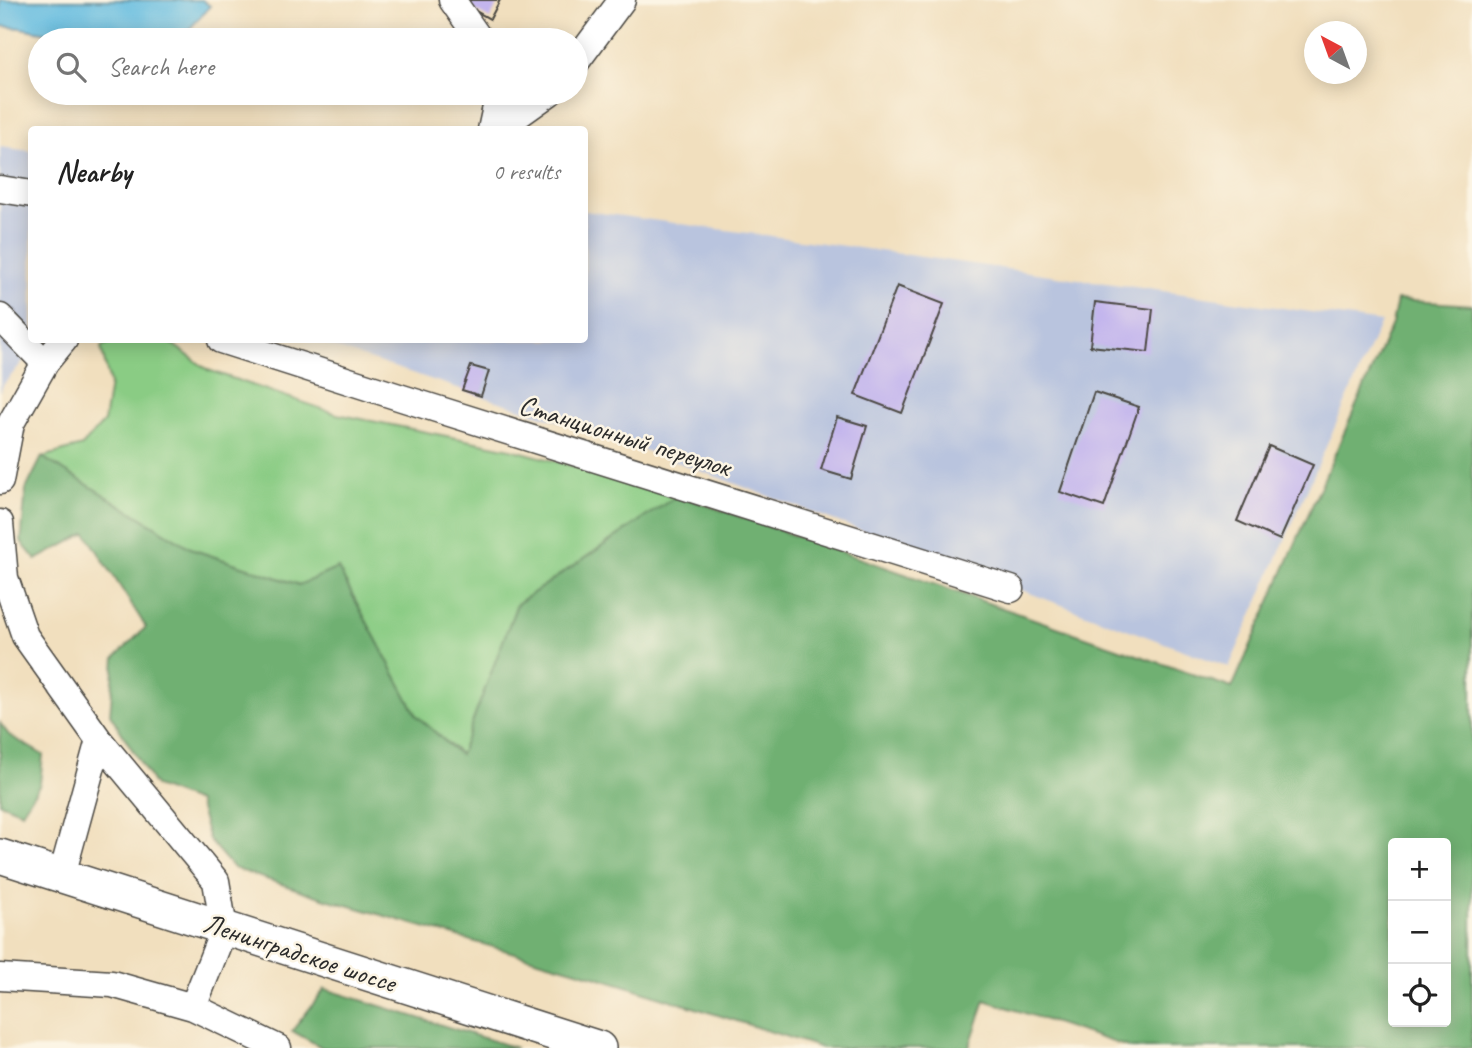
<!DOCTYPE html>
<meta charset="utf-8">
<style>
:root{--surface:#fff;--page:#f6f6f6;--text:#222;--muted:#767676;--line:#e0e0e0}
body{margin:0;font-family:Caveat,sans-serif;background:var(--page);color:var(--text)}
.controls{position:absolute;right:21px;bottom:21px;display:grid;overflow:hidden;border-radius:7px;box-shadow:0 4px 18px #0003}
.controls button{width:63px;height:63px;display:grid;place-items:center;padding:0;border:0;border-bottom:2px solid var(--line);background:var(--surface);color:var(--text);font:35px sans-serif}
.compass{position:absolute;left:1304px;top:21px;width:63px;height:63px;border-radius:50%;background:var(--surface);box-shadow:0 4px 18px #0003;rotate:319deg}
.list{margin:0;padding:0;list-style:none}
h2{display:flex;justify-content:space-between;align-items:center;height:91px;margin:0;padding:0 28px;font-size:30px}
h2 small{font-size:23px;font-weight:400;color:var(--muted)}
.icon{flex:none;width:38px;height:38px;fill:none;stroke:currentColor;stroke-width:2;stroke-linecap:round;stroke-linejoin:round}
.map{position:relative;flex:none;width:1472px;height:1048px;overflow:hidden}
.search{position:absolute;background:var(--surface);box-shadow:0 4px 18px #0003;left:28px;top:28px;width:560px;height:77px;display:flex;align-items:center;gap:18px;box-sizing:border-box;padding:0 24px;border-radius:38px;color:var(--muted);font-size:26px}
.panel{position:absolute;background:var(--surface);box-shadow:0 4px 18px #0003;left:28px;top:126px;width:560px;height:217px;border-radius:7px}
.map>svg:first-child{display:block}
</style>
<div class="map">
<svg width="1472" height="1048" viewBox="0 0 1472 1048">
<rect width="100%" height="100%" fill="#fcf5e5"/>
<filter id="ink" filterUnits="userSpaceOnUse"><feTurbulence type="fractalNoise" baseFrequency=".0143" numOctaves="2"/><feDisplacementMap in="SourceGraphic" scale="14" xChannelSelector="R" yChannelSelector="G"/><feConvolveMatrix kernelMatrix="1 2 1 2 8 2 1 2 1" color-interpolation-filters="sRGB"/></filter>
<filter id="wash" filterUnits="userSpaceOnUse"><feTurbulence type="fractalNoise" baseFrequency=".00686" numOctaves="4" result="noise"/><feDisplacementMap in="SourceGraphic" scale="28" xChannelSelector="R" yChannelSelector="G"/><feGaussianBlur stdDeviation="1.57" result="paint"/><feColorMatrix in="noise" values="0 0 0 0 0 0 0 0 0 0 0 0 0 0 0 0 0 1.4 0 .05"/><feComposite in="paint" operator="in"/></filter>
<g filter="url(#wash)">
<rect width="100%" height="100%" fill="#f1dfbe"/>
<!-- industrial -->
<path fill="#b9c4de" d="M0,147L31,151L32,340H41L4,384L0,392Z
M585,211L852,247L1381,322L1229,667L628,444L311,340H584Z"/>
<!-- green -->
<path fill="#8acc84" stroke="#5a7c58" stroke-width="2" d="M114,340H167L208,370L337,414L511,449L678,495L517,604L461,755L417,716L338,568L300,585L194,550L42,457L82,446L104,422L110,384L101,347Z"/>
<!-- forest -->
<path fill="#6fb072" stroke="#4d6e4e" stroke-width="2" fill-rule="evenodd" d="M1397,300L1472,305V1048H1131L985,1000L969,1048H822L601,978L326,899L233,868L209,840L198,802L155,786L110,714L115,658L146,627L86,533L36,560L21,542L26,489L42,457L194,550L299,585L338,568L417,716L460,755L517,604L678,495L1232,688L1392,324ZM1393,843H1446V1022H1393Z
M0,723L9,735L43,755L40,784L22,812L0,803Z
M325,989L516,1048H323L292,1031Z"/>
<!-- water -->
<path fill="#63bce0" stroke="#477486" stroke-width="2" d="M0,0H202L210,6L186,33L144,40H86L20,28L0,26Z"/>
<g id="blocks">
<!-- building -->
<path fill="#c3b5ed" d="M461,0H500L490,19L460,2Z
M897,286L944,304L902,413L855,395Z
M1095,302L1153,309L1148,352L1090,346Z
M471,366L489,371L481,396L462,390Z
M1094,392L1139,407L1104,507L1060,492Z
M837,417L867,426L851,479L821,470Z
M1269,446L1313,465L1280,540L1237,521Z"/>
</g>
</g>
<g filter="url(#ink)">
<use href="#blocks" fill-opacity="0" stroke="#494641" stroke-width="2"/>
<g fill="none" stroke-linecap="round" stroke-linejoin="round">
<defs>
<path id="minor" d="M452,0L480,40
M576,62L622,0
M491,130L499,93
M497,130L549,93
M0,189L32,194
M0,317L45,363
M221,340L405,399L1011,589
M0,481L11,423L45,363L64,340
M0,523L5,578L25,636L99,740L216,881L224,929L193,1007
M62,875L99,740
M0,977L112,984L193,1007L278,1048"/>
<path id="major" d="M0,856L599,1048"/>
</defs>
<!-- minor casing -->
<use href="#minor" stroke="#494641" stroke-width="29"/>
<!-- major casing -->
<use href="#major" stroke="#494641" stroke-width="36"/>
<!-- minor -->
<use href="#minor" stroke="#fff" stroke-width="26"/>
<!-- major -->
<use href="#major" stroke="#fff" stroke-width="33"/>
</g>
</g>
<g text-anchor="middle" stroke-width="5" stroke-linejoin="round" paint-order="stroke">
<!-- street labels -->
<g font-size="28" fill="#2b2b2b" stroke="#fcf5e5">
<text transform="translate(625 435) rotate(17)" y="10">Станционный переулок</text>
<text transform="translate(300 952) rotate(18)" y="10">Ленинградское шоссе</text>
</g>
</g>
</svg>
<div class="controls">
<button>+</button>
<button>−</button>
<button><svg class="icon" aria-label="locate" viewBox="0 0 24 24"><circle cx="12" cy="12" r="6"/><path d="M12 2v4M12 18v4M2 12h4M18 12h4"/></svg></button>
</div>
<svg class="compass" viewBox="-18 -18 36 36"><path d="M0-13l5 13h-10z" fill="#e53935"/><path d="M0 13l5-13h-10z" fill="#767676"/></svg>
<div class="search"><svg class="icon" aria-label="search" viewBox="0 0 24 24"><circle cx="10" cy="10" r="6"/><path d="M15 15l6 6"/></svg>Search here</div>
<section class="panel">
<h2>Nearby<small>0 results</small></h2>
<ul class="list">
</ul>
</section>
</div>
